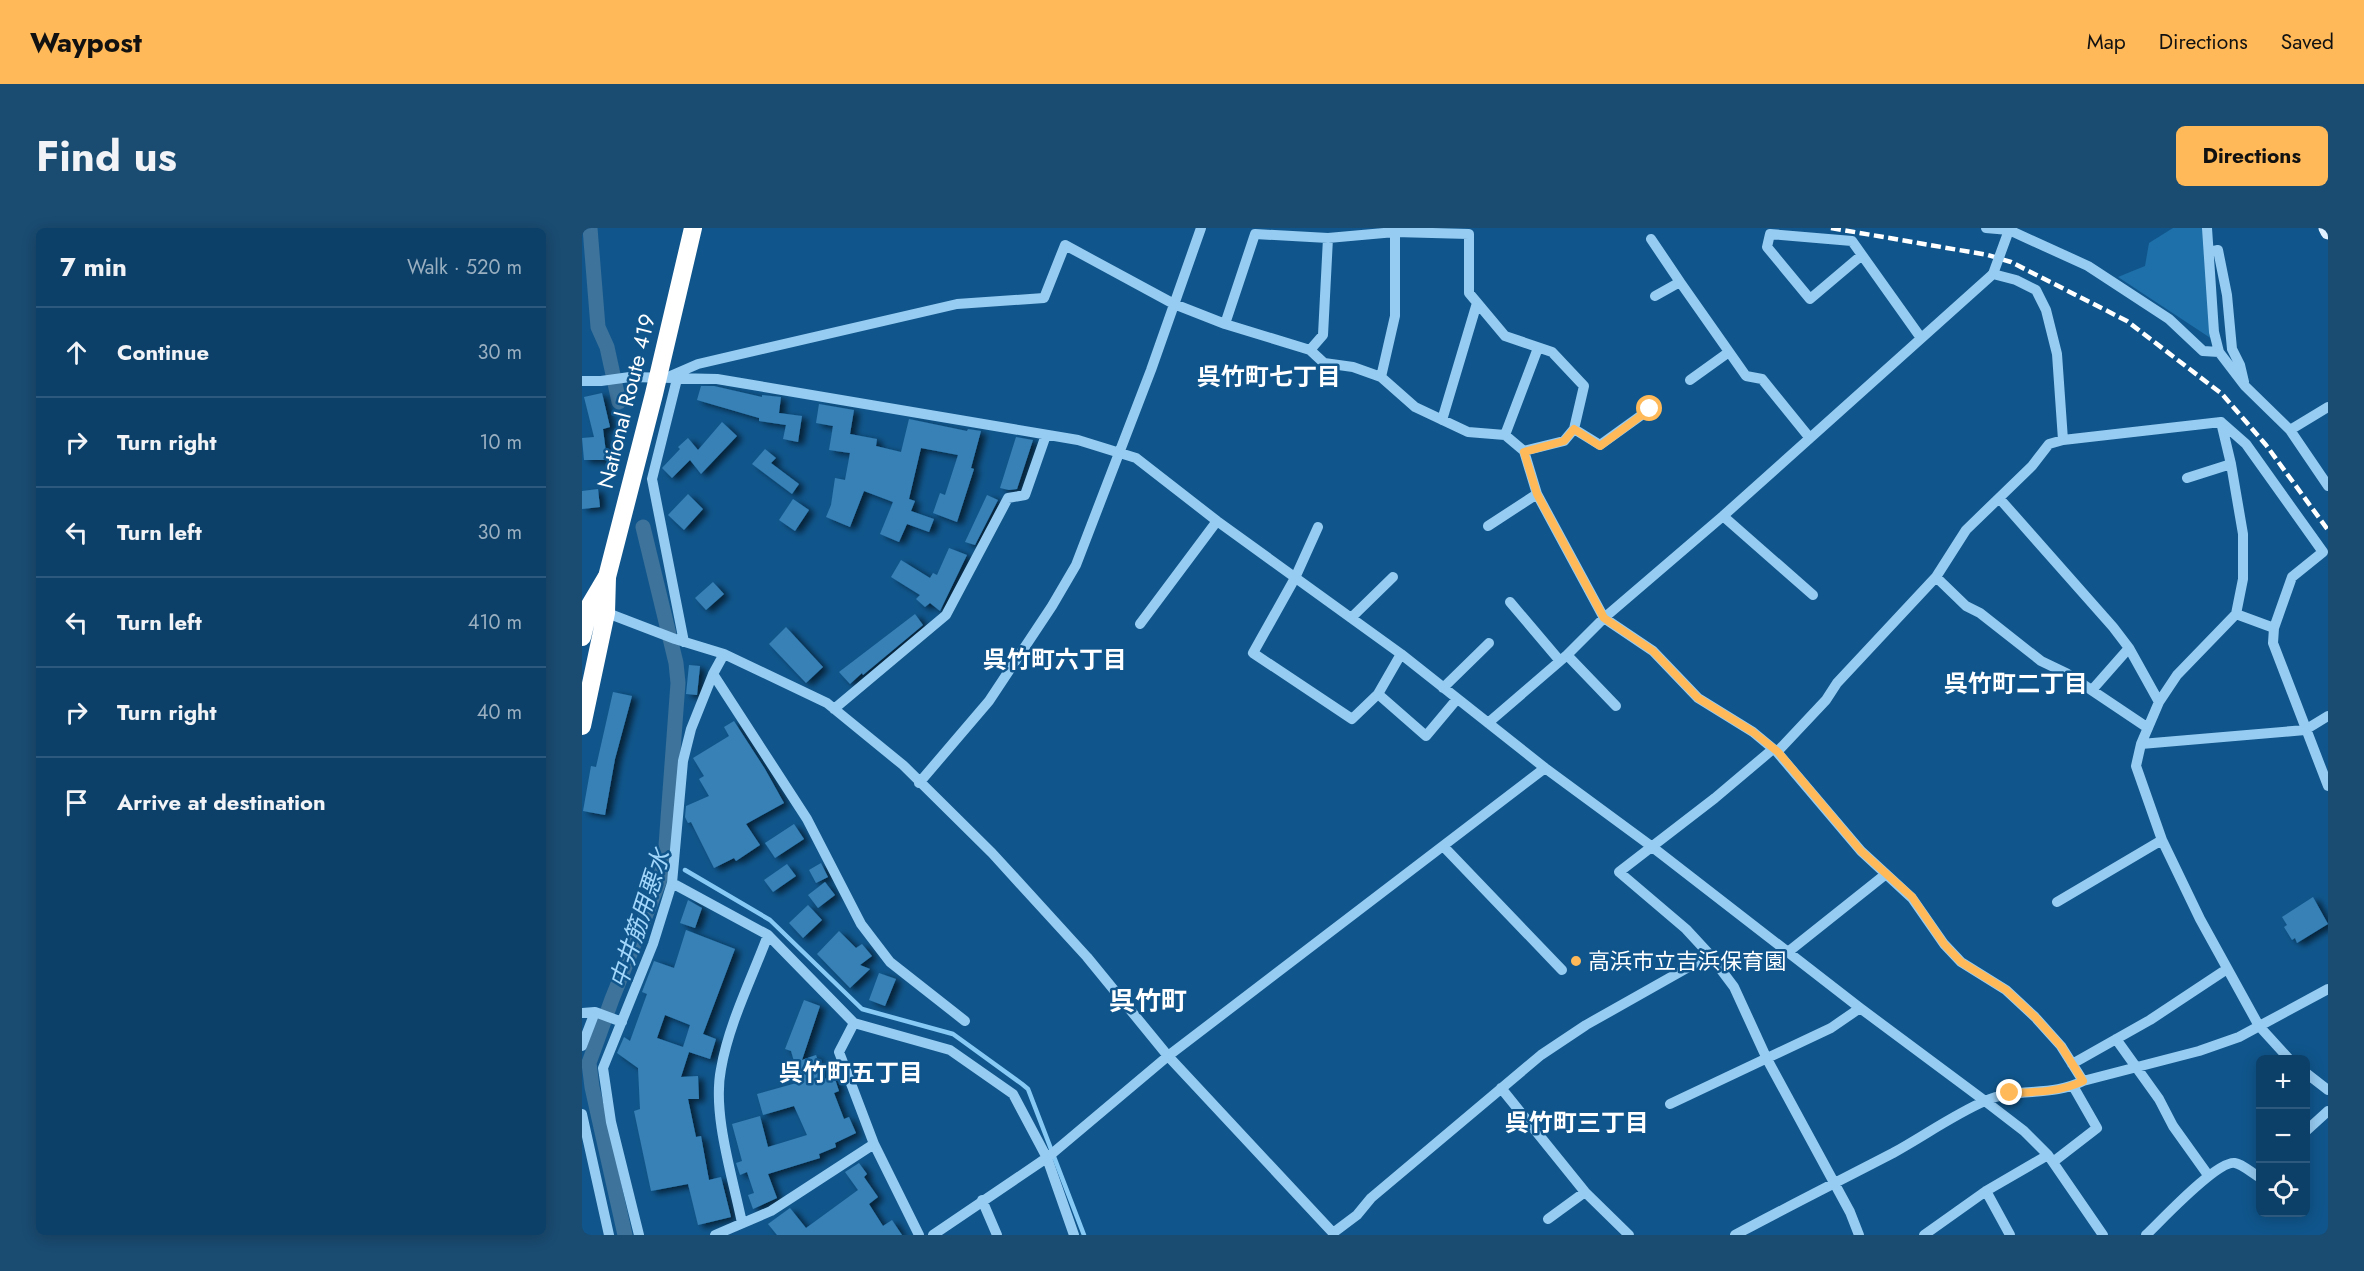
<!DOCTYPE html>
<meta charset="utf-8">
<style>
:root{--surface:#0c4069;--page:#1a4b71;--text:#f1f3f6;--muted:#9aafc0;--line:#2c597d;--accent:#ffb958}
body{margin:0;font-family:Jost,"Noto Sans JP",sans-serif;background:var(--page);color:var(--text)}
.controls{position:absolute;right:18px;bottom:18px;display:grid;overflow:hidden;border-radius:9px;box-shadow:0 3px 15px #0003}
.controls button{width:54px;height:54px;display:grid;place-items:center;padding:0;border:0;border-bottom:2px solid var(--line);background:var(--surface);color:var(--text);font:30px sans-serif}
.stop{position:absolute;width:18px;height:18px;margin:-14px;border:4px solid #ffb958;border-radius:50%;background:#fff}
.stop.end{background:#ffb958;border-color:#fff;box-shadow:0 2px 6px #0008}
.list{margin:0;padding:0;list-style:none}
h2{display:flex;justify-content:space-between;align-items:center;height:78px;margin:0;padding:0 24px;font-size:26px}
h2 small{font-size:20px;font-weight:400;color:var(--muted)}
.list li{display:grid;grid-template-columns:39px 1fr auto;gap:18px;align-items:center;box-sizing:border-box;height:90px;padding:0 24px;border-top:2px solid var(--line)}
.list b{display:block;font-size:22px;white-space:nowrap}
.list em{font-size:20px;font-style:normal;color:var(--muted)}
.icon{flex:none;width:33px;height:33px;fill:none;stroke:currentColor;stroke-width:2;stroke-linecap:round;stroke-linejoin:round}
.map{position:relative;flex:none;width:1746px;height:1007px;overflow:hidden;border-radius:9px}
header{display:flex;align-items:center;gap:36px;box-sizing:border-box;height:84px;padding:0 30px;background:var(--accent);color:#111}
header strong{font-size:28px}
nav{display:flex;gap:33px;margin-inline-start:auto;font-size:21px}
.intro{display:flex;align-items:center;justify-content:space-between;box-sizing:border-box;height:144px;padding:0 36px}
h1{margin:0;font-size:42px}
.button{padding:15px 27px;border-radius:9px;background:var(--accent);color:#111;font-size:21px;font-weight:700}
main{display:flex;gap:36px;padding:0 36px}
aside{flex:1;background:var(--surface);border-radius:9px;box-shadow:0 3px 15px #0003}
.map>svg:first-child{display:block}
</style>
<header>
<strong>Waypost</strong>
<nav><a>Map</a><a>Directions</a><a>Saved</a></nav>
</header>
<div class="intro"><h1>Find us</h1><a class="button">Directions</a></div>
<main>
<aside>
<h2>7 min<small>Walk · 520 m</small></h2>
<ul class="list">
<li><svg class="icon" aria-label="ahead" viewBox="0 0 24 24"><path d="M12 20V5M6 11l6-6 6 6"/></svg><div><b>Continue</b></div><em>30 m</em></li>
<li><svg class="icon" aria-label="right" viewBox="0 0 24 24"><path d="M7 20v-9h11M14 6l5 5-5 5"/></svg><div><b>Turn right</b></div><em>10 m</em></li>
<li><svg class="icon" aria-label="left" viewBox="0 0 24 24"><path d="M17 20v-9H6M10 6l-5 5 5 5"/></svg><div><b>Turn left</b></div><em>30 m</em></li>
<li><svg class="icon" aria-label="left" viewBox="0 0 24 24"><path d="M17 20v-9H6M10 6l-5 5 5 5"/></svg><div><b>Turn left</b></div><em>410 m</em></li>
<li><svg class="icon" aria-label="right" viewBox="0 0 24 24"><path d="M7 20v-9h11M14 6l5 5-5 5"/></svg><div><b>Turn right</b></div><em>40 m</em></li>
<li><svg class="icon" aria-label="arrive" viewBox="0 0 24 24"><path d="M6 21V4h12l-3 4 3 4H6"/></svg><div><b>Arrive at destination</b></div></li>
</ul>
</aside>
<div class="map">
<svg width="1746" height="1007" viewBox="0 0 1746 1007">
<defs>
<filter id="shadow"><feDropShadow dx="5.5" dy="3" stdDeviation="3" flood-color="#0009"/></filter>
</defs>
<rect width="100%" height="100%" fill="#10568c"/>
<!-- green -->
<path fill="#1e70aa" d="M1591,0H1621L1630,111L1536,49L1563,38L1567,15Z"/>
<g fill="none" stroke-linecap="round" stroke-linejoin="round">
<!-- stream -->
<path stroke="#88caf6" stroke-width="4.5" d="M83,631H84
M103,642L188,692L280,781L371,806L440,856L446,861L502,1007"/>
<!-- canal -->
<path stroke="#3e739b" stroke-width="15" d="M8,0L16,99L25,119L37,174
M43,1007L10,859L7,835L30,771L77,654L83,631L96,455L94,435L61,299"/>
</g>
<!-- building -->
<path fill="#3881b6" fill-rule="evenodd" filter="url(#shadow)" d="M119,158H132L180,169V167L199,169L197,185L220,188L216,214L201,211L204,197L177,193V190L115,172Z
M20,165L28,199L21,201L25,232H2L0,210L12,209L2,169Z
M237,176L272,182L268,206L295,211L294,218L319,224L327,191L385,203L386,201L399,203L389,240L392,241L375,294L351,285L358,265L363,267L376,227L339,220L327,271L333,273L329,283L352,291L347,304L325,296L317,314L298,306L311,274L282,263L268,299L244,289L249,277L253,250L263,252L268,225L247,222L251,198L234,195Z
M140,194L155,208L119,246L108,232L90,250L80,240L98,221L96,219L106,210L116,222Z
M434,209L451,212L435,261L427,262L418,260Z
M183,221L194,230L189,235L217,256L210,266L170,236Z
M16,261L18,279L0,281V263Z
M106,266L121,281L102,302L86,287Z
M405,267L416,272L393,317L383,314Z
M211,271L227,282L213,303L197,292Z
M367,320L385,327L358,383L348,375L343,379L334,371L338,367L309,349L319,332L348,350L351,345L355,347Z
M131,354L142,366L124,382L113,370Z
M333,386L341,397L281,447L280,445L268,456L257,444Z
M204,399L241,439L224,455L187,416Z
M107,437L118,438L115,467L104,466Z
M31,464L50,468L33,531L23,587L1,583L9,538L14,539Z
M152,493L183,541L202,575L164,596L178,617L154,633L152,630L132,640L109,594L106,595L103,589L104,578L127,568L117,551L122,548L111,530L147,508L142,499Z
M212,596L222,611L193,630L183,615Z
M239,635L246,649L234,655L227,642Z
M205,636L214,648L191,664L182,652Z
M243,654L253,667L236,680L226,667Z
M1731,669L1746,696L1715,715L1713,710L1710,712L1702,699L1705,697L1700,689Z
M106,672L120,680L113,700L98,695Z
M226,677L240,692L221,710L207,695Z
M104,702L153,721L121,806L134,811L128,831L107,824L99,849L116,848L117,871H106L114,909L119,908L127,952L139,949L149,989L116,997L106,956L69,963L52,883L58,881L56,840L35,825L42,809L48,813L65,766L60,764L72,733L92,740ZM83,787L108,797L101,819L75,810Z
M257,703L274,720L280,716L290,728L278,737L288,741L268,760L235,726Z
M297,745L314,751L303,778L287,772Z
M222,772L238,778L220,832L234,827L242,851L252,848L257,863L252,865L262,891L267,889L274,905L253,915L254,919L237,926L238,930L186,946L195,970L171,981L166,967L172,965L165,944L158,947L154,935L160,933L150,896L178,888L186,919L225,907L212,878L181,887L175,866L218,854L209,823L203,821Z
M277,935L285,946L282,949L296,969L287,976L301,998L310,992L320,1007H195L186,996L208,980L224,1000L276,962L263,944Z"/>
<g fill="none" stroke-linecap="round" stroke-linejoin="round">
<!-- minor -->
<path stroke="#97ccf2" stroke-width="10" d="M1404,0L1427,2L1506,38L1587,91L1621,123L1637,124L1663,158L1708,202L1746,258
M1625,0L1632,104L1637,124
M813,4V88L799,149L833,179L886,204L923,207
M746,10L813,4L887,6V65L923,108L970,124L1002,158L992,201L982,213L942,223L923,207L956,120
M1069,11L1098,54L1073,68
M1627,24L1636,22L1645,67L1650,121L1658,137L1662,154
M1280,27L1228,71L1185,19L1188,6L1270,13L1339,110
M1098,54L1164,148L1180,151L1227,209
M728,122L742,135L771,139L799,149
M86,149L116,136L375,76L462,70L483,17L592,76L643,96L728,122L741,107L746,10L673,6L643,96
M95,151L70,251L102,414
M1108,152L1147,124
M0,153H19L48,149L135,151L496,212L554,230L635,293L819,426L963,540L1069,618L1278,780L1403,873L1442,903L1466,927L1521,1007
M860,192L895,75
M1639,194L1664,216L1741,324L1710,349L1692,400
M992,201L1018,217L1068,181
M1708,202L1746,179
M942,223L955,266L1022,390L1071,423L1116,470L1171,504L1195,524L1279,623L1330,670L1362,716L1379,734L1424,762L1453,789L1479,818L1501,853
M1605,250L1649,236
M1417,270L1531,399L1547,420L1577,474
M1141,288L1231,367
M906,298L955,266
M736,299L713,350L671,425L770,491L796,466L844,508L875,471
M1354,349L1384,378L1398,385L1459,433L1484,445L1566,500
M928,374L978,433
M20,383L93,411L142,426L245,475L321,537L410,625L505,729L586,828L753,1007
M1654,386L1692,400L1691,415L1746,558
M769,390L811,349
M558,396L635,293
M142,426L131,446L225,591L279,696L308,734L383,793
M985,427L1034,478
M861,460L907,415
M1510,462L1547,420
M796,466L819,426
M252,481L364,387L426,270L443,267L464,207
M906,495L985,427L1022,390L1141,288L1411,46L1434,52L1454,62L1464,82L1475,126L1481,212
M1559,516L1723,502L1746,488
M1191,521L1133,570L1037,644L1104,701L1128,727L1152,759L1185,831L1268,984L1277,1007
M1195,524L1244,472L1255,455L1354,349L1384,302L1450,238L1467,216L1481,212L1639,194L1649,236L1661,306V351L1654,386L1595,447L1577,474L1559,516L1554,538L1580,612L1618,691L1677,798L1708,832
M337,555L407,473L470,378L494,337L569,142L619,0
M862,619L980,742
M90,655L186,707L272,795L368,822L431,866L465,930L492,1007
M1475,674L1580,612
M1206,724L1304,646
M0,785L13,784L40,794
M272,795L257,824L292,916L337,1007
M1534,811L1577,871L1591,898L1626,947
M0,818L13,784
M1490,836L1568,792L1645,741
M1724,845L1746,862
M919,860L1003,964L1047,1007
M1088,876L1249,800L1278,780
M0,886L27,1007
M1724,903L1746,883
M1471,934L1515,900L1491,858
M1404,963L1428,1007
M400,972L415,1007
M966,991L1003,964
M160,995C151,950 130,886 139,841C147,795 170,750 186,707
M751,1005L775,987L789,970L959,827L1004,797L1128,727
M57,1007L29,894L21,840L71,716L90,655L101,533L109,501L131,446
M133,1007L189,983L292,916
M351,1007L466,929L586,828L963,540
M1153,1007C1205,979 1259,952 1311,925C1342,908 1371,887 1403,873C1434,859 1470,869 1501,853L1617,823L1657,809L1746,761
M1342,1007L1404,963L1466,927
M1564,1007C1579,993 1635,932 1653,935C1660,936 1670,945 1677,949L1678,947"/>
<!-- major -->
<path stroke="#e2f1ff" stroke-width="15" d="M1744,0L1746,4"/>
<!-- highway -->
<path stroke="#fff" stroke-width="18" d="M0,409L8,377L24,350
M0,498L24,385L25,349"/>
<!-- rail -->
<path stroke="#fff" stroke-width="4.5" stroke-dasharray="10 4.5" stroke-linecap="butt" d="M1249,0L1406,27L1429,34L1545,93L1640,166L1684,217L1746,302"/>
<!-- minor-bridge -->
<path stroke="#97ccf2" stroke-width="10" d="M1411,46L1427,2"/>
<!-- highway-bridge -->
<path stroke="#fff" stroke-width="18" d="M25,349L72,166L111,0"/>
</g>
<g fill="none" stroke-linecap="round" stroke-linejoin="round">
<!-- route -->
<path stroke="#ffb958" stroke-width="8" d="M1068,181L1018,218L992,201L982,213L942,224L955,266L1022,390L1071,423L1116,470L1171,504L1196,524L1279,623L1330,669L1362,716L1379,734L1424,762L1453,789L1479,818L1501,853C1479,864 1453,864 1428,865"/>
</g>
<!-- markers -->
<circle fill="#ffb958" stroke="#10568c" stroke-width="2" cx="994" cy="733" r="6"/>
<g text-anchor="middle" stroke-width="5" stroke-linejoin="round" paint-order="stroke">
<!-- street labels -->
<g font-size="22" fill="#fff" stroke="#10568c">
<text transform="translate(44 173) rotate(-76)" y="8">National Route 419</text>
</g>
<!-- poi labels -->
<g font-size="22" fill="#fff" stroke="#10568c" text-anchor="start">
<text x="1006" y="741">高浜市立吉浜保育園</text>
</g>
<!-- neighbourhood labels -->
<g font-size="24" font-weight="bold" fill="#fff" stroke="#10568c">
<text x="687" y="157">呉竹町七丁目</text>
<text x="473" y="440">呉竹町六丁目</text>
<text x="1434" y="464">呉竹町二丁目</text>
<text x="269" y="853">呉竹町五丁目</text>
<text x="995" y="903">呉竹町三丁目</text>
</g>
<!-- water labels -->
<g font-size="24" font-style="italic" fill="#a2d6fa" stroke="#10568c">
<text transform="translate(58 691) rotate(-72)" y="8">中井筋用悪水</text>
</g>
<!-- quarter labels -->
<g font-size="26" font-weight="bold" fill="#fff" stroke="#10568c">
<text x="566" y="782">呉竹町</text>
</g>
</g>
</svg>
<div class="controls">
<button>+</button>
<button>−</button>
<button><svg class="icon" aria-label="locate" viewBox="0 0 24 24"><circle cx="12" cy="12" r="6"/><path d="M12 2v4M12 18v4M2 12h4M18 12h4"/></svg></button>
</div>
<div class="stop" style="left:1068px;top:181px"></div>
<div class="stop end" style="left:1428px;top:865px"></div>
</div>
</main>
